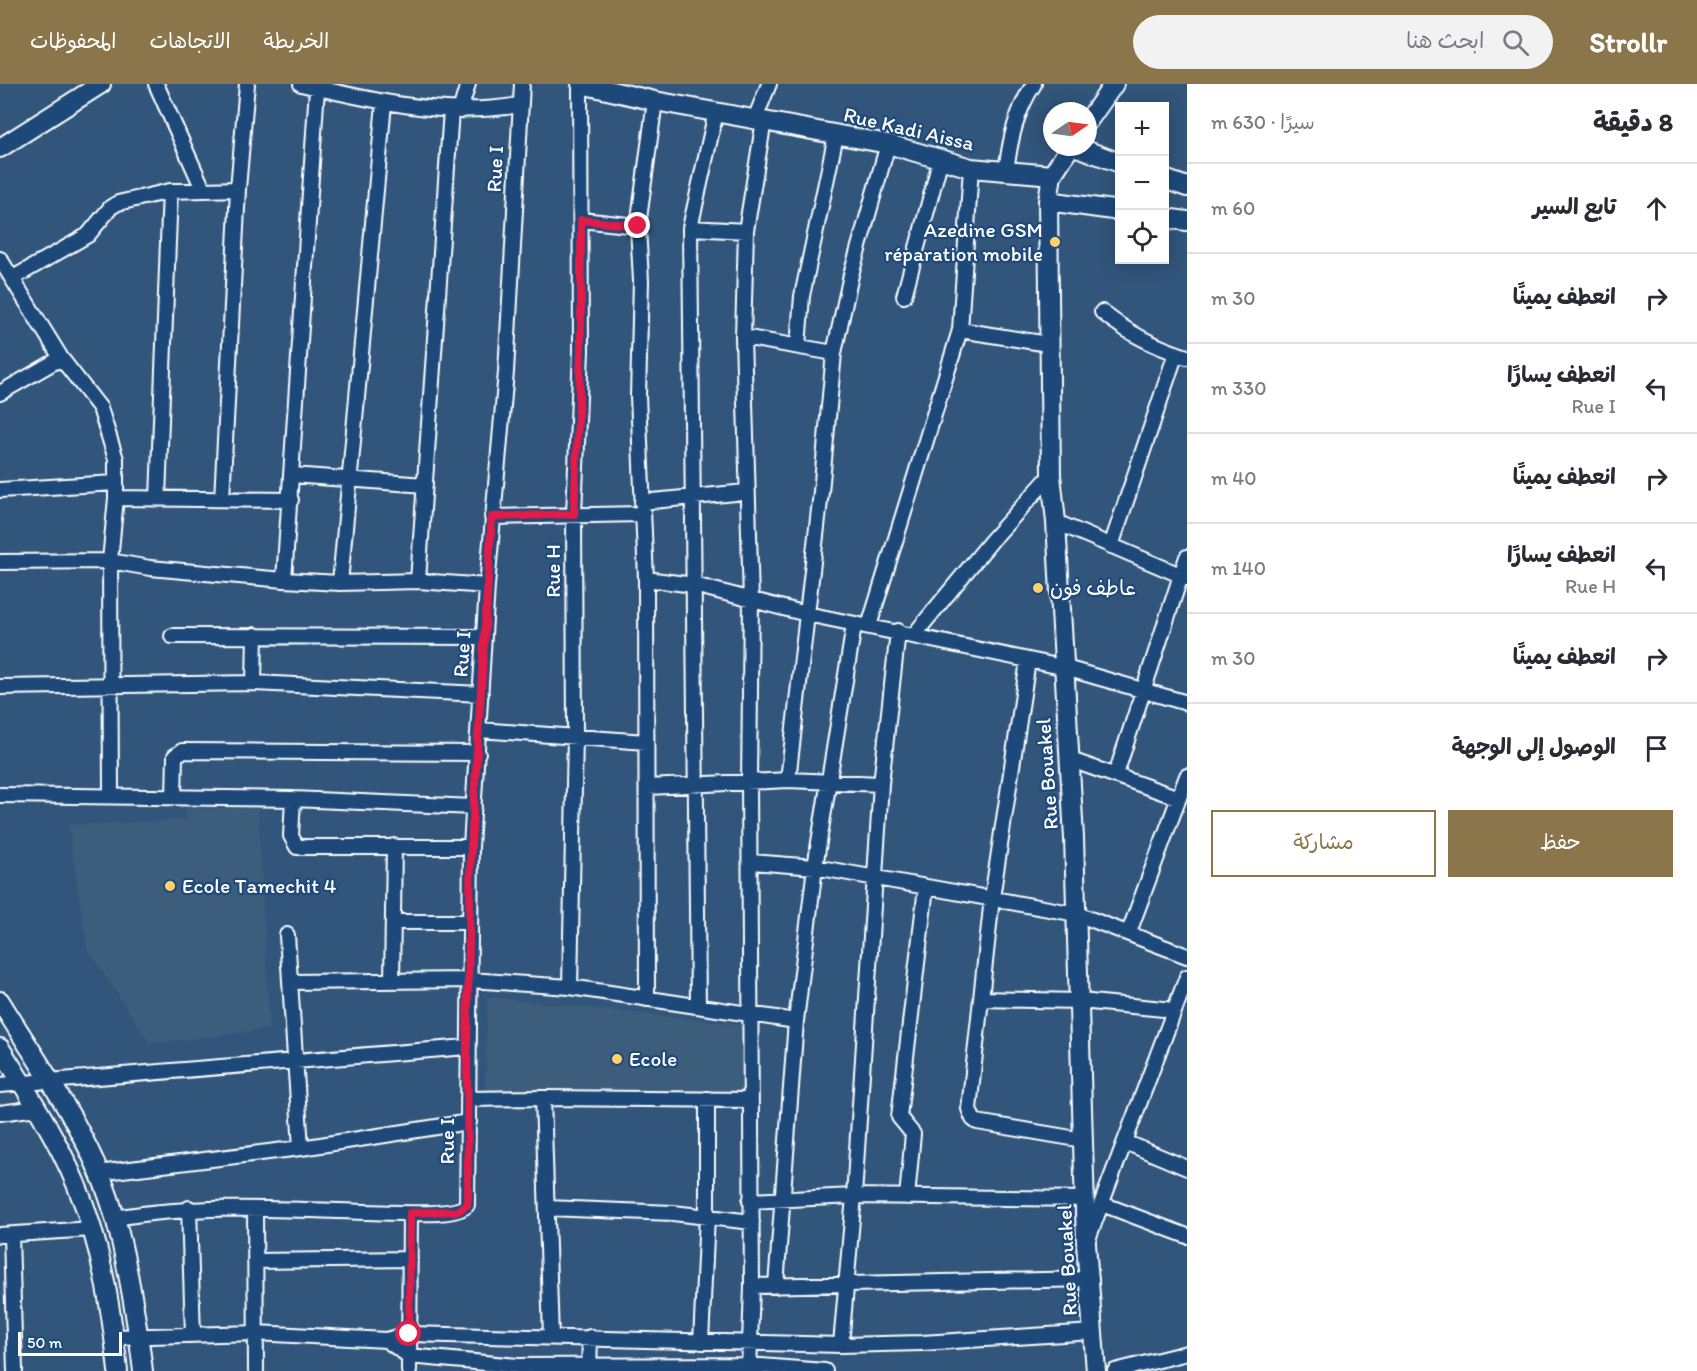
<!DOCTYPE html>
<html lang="ar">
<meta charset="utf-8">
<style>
:root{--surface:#fff;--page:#f2f2f3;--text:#2b2b33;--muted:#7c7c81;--line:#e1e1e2;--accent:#8a764a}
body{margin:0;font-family:Itim,"Playpen Sans Arabic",sans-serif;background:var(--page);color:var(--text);direction:rtl}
.controls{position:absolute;right:18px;top:18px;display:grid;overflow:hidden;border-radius:0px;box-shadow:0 3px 15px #0003}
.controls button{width:54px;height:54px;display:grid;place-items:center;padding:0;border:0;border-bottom:2px solid var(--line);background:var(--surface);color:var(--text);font:30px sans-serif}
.compass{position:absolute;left:1043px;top:18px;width:54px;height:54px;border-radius:50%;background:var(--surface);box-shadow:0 3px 15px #0003;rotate:77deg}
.scale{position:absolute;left:18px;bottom:15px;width:104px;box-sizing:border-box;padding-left:6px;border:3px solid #fff;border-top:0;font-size:16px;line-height:21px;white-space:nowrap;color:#fff;-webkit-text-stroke:4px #1f4a7a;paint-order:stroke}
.stop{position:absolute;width:18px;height:18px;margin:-14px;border:4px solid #e11d48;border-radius:50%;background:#fff}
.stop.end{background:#e11d48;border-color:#fff;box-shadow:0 2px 6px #0008}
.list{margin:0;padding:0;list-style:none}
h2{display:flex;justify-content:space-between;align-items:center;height:78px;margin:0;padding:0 24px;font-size:26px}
h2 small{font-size:20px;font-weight:400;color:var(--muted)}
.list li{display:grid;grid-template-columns:39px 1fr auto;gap:18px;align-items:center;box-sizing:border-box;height:90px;padding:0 24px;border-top:2px solid var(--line)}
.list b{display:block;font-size:22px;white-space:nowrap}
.list p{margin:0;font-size:20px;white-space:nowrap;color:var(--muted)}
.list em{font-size:20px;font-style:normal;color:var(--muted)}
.actions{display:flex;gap:12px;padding:18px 24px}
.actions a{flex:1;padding:14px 0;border:2px solid var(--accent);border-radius:0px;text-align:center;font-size:21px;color:var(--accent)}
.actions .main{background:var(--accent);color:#fff}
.icon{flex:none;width:33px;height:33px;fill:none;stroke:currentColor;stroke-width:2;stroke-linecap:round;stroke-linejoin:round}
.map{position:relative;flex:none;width:1187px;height:1287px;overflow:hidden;direction:ltr}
header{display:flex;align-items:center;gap:36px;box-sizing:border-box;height:84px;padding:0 30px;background:var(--accent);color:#fff}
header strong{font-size:28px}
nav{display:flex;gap:33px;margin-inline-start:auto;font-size:21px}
.search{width:420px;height:54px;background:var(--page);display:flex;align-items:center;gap:15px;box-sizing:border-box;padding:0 21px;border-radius:33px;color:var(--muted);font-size:22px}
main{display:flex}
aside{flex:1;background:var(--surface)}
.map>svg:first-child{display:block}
</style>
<header>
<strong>Strollr</strong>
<div class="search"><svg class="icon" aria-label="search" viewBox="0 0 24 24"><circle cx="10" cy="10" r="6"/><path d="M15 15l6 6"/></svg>ابحث هنا</div>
<nav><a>الخريطة</a><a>الاتجاهات</a><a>المحفوظات</a></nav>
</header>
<main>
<aside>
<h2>8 دقيقة<small>سيرًا · 630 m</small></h2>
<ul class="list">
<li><svg class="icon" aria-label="ahead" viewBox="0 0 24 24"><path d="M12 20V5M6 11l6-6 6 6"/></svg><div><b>تابع السير</b></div><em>60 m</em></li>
<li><svg class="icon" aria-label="right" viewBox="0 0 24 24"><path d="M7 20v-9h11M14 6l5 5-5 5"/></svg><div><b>انعطف يمينًا</b></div><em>30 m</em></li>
<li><svg class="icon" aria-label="left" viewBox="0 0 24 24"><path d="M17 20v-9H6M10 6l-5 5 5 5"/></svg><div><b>انعطف يسارًا</b><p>Rue I</p></div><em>330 m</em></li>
<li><svg class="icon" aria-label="right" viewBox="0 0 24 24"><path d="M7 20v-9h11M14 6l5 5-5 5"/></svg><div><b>انعطف يمينًا</b></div><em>40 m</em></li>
<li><svg class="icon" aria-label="left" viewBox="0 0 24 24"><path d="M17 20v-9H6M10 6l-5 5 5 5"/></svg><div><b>انعطف يسارًا</b><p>Rue H</p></div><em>140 m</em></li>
<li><svg class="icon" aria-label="right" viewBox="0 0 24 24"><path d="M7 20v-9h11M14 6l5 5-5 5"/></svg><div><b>انعطف يمينًا</b></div><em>30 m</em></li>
<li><svg class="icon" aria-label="arrive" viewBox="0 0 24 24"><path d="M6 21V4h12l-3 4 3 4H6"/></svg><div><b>الوصول إلى الوجهة</b></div></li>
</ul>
<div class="actions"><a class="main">حفظ</a><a>مشاركة</a></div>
</aside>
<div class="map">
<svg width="1187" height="1287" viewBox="0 0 1187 1287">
<rect width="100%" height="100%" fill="#31557b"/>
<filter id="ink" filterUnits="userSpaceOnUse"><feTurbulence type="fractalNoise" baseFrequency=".0167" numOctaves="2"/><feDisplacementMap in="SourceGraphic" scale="12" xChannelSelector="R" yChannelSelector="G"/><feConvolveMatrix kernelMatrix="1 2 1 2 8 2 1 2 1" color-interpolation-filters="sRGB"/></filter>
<g filter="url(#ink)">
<!-- built -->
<path fill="#3e5d7c" d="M185,724H258L270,945L150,960L87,864L68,741L187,736Z
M487,913L750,941L745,1008H485Z"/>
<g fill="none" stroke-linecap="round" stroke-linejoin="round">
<defs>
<path id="minor" d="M156,0L203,105
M301,0C373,17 445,34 519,21
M460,27L468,0
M755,35L769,0
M1006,88C1010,56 1016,27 1034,0
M581,136L638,142
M690,144L746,147
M0,175L61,274L100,324L116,375V414L110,477L111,712
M13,194L88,151L111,123L118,119L170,107L238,105
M904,212L941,74
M1102,228C1129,250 1154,262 1187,273
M960,246L1048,260
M743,253L834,269
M798,262L802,212L836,51
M0,309L61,274
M292,391L425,401
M0,406L115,399
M116,414L291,416
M158,414L170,107
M222,415L238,105L247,0
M642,418L746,408
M492,433L642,430
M1056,438L1187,494
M1111,462L1176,269
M0,478L110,477L150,484L284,496L340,499L418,497L487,502
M646,495L694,501L807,530L1062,583L1187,619
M284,496L317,4
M418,497L451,26
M340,499L384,19
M869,542L960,246L971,84
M914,551L992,456L1051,391
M172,552L484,553
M1028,577L992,814L969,1025L973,1035L977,1038L1083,1056
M254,599L255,551
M0,603L254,599L481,610
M479,646L646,658
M1068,675L1179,714
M1116,690L1187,473
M788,696L821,408L834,269L851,191L888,60
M648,703L788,696L881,700
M0,711L293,715L474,723
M174,713L175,672L182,667L478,669
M293,715L291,752L297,763H471
M751,778L815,783L1077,830L1187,872
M393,838H470
M1129,848L1187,692
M287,851L301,1064
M392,897L394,762
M290,898L470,896L570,903L796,937
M570,903L575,652L574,430L581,267L580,0
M647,915L646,495L638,312L641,197L638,142L655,17
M981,915L1080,917L1174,926
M698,921L690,144L716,28
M0,1001L467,963
M543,1014L751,1016
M468,1015L543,1014L551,1253
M0,1029L37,1024
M1125,1058L1187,1084
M98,1089L301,1064L469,1038
M907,1113L913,1050L899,1033L926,803
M750,1117L854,1112L1086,1115
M1102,1120L1187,1152
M189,1124L193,1251
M547,1124L673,1129L752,1138
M255,1126L256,1287
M115,1134C209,1118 305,1127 400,1129C416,1129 456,1132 467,1121L471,763L487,502L506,288L522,0
M0,1151L92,1145
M11,1151L15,1287
M1088,1155L1187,893
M255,1177L410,1175
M752,1202L1091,1195
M776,1202L796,937L815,783L854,541
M115,1253L256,1249L386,1256L409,1250L841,1261L922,1259L1094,1248
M386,1256L409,1272L518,1282L749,1281L825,1287
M701,1258L707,1132V1015
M841,1261L854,1112L881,700L898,547
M409,1287L410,1129
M589,1287L590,1253
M749,1287L752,1202L749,697L751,516L743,253L746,147L764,36
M1115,1287L1187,1269"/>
<path id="secondary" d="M581,0L655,17L888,60L971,84L1052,91
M1088,37L1114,0
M1070,63L1052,91L1048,117L1051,391L1056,438L1074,754L1086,1160L1096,1287
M1077,63L1120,79
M0,64L101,0
M1164,95L1187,103
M1048,117L1120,127
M1164,134L1187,137
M0,917C41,984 95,1058 115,1134C128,1180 137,1239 143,1287
M0,964C27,1007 56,1052 76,1100C101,1159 111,1223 118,1287"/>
</defs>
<!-- minor casing -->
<use href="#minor" stroke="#fff" stroke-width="18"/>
<!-- secondary casing -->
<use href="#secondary" stroke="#fff" stroke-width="22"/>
<!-- minor -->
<use href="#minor" stroke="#1f4a7a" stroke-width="14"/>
<!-- secondary -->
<use href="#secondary" stroke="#1f4a7a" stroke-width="18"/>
</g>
</g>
<g fill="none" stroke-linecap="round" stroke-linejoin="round" filter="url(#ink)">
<!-- route -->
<path stroke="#e11d48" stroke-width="8" d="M409,1250L410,1129L458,1127L467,1121L468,1114L467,963L471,763L492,433L574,430L581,267V136L638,142"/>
</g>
<!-- markers -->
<g fill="#ffd166" stroke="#1f4a7a" stroke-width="2">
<circle cx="1055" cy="158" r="6"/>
<circle cx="1038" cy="504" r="6"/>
<circle cx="170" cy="802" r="6"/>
<circle cx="617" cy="975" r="6"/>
</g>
<g text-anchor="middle" stroke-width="4.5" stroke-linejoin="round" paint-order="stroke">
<!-- street labels -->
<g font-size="21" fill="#fff" stroke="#1f4a7a">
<text transform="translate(909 45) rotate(13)" y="7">Rue Kadi Aissa</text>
<text transform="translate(495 85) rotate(-87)" y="7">Rue I</text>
<text transform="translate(553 487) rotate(-90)" y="7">Rue H</text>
<text transform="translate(462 570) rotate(-86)" y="7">Rue I</text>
<text transform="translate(1047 690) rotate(-94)" y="7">Rue Bouakel</text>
<text transform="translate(447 1057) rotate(-90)" y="7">Rue I</text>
<text transform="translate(1067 1176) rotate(-93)" y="7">Rue Bouakel</text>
</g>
<!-- poi labels -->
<g font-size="21" fill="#fff" stroke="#1f4a7a" text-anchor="start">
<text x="1043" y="153" text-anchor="end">Azedine GSM<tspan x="1043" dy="24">réparation mobile</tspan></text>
<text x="1050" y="511">عاطف فون</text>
<text x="182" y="809">Ecole Tamechit 4</text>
<text x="629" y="982">Ecole</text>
</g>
</g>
</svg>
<div class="controls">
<button>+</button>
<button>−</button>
<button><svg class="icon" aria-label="locate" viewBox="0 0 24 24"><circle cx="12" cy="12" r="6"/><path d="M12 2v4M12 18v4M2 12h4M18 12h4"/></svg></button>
</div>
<svg class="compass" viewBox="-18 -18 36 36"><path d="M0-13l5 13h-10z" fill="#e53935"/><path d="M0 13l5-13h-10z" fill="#7c7c81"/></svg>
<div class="scale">50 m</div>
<div class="stop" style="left:409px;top:1250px"></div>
<div class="stop end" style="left:638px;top:142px"></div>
</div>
</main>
